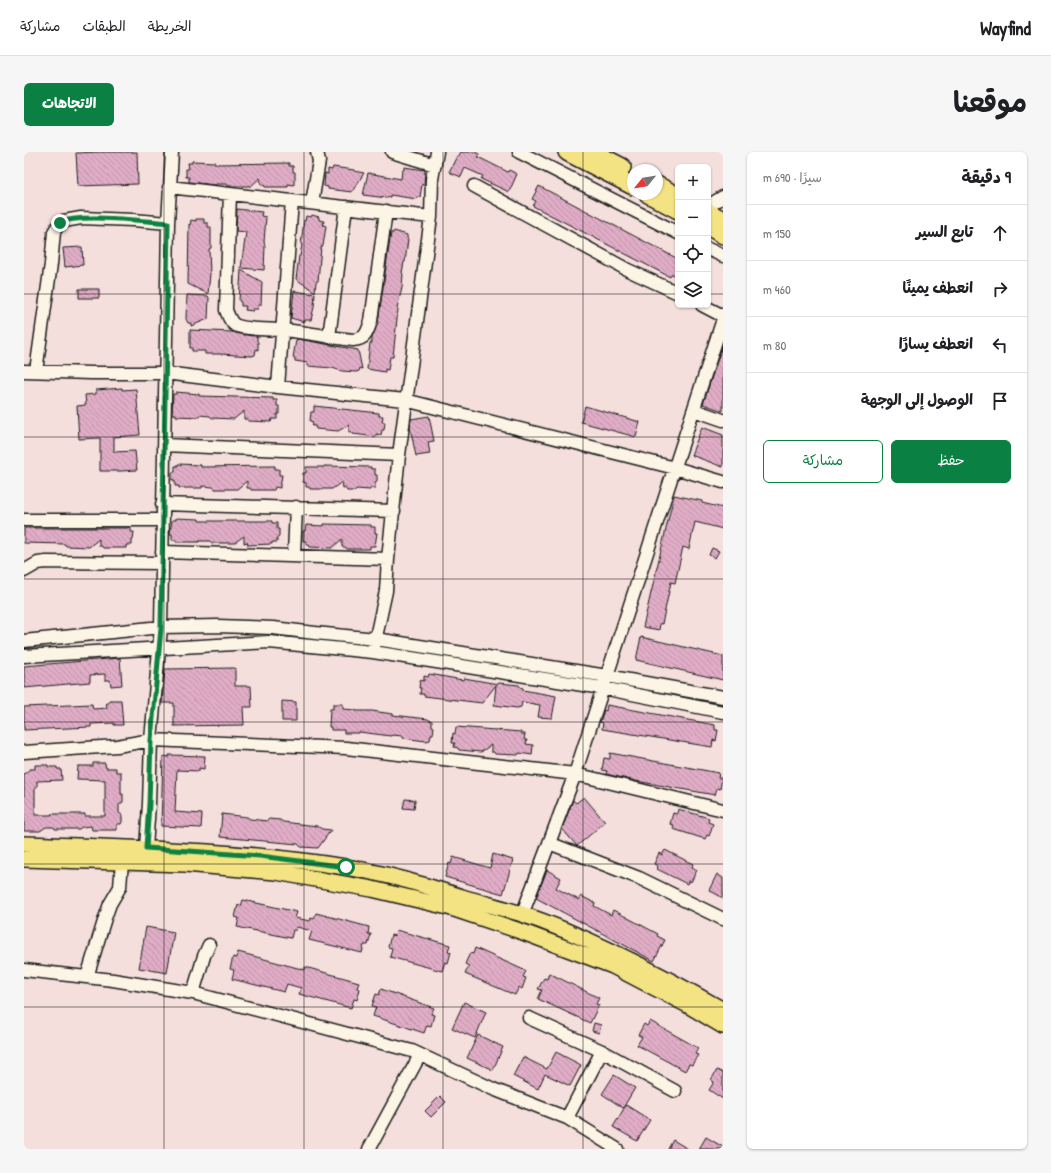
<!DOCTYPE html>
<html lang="ar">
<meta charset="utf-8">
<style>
:root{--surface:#fff;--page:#f6f6f6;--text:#202124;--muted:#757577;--line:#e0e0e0;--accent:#0b8043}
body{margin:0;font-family:"Patrick Hand","Playpen Sans Arabic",sans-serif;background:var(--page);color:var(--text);direction:rtl}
.controls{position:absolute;right:12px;top:12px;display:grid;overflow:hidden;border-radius:6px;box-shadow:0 1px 3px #0004}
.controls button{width:36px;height:36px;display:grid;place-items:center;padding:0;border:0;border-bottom:1px solid var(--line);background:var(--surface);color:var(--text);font:20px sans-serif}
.compass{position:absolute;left:603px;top:12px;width:36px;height:36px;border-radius:50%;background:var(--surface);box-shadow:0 1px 3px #0004;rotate:240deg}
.stop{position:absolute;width:12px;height:12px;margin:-9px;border:3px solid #0b8043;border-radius:50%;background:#fff}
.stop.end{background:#0b8043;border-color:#fff;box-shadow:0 1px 4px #0008}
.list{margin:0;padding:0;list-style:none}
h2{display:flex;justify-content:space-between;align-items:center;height:52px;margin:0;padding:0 16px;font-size:17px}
h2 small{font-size:13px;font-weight:400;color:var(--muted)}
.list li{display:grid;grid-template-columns:26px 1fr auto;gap:12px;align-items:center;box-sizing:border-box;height:56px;padding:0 16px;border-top:1px solid var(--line)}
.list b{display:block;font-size:15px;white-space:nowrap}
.list em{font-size:13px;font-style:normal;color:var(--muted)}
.actions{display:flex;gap:8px;padding:12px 16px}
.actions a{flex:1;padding:9px 0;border:1px solid var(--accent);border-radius:6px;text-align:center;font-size:14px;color:var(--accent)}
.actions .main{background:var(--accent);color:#fff}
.icon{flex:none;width:22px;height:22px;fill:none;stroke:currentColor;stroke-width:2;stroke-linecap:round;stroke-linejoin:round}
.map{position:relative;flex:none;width:699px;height:997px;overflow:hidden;direction:ltr;border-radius:6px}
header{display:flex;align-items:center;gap:24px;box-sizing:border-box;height:56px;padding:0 20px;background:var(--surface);border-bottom:1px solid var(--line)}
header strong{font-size:19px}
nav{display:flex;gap:22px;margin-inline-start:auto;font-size:14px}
.intro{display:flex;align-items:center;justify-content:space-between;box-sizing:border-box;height:96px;padding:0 24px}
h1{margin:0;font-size:28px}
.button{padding:10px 18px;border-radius:6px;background:var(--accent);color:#fff;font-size:14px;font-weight:700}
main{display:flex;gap:24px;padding:0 24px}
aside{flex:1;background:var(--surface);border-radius:6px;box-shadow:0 1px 3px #0004}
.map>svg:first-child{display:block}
</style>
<header>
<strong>Wayfind</strong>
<nav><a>الخريطة</a><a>الطبقات</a><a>مشاركة</a></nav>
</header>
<div class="intro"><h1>موقعنا</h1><a class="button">الاتجاهات</a></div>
<main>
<aside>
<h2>9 دقيقة<small>سيرًا · 690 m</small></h2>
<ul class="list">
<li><svg class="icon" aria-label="ahead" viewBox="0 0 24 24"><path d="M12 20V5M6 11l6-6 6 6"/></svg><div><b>تابع السير</b></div><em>150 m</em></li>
<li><svg class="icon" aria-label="right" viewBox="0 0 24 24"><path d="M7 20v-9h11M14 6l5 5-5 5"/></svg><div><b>انعطف يمينًا</b></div><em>460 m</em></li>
<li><svg class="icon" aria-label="left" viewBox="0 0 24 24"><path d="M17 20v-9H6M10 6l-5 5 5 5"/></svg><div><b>انعطف يسارًا</b></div><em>80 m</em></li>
<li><svg class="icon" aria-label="arrive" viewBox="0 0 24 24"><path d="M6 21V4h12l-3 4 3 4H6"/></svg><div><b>الوصول إلى الوجهة</b></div></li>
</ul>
<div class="actions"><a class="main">حفظ</a><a>مشاركة</a></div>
</aside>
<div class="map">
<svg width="699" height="997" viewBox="0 0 699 997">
<defs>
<pattern id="building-back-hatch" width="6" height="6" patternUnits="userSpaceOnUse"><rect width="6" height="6" fill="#e0acc6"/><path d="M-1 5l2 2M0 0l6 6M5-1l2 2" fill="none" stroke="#c093aa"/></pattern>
</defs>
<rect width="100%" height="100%" fill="#f4dfdc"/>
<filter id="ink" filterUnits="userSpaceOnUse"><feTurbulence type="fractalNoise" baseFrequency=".025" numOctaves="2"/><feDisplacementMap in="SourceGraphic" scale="8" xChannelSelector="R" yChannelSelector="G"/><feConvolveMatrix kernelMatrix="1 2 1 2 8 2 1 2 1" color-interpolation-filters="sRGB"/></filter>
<g filter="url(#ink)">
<!-- building -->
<path fill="url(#building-back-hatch)" stroke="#1c1c1c" d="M75,0H113L114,32L54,34L52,1Z
M437,0H451L455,2L454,5L484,20L485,18L493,22L485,40L457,27L459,24L441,16L437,25L425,20L433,4L434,5Z
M168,9L191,10V12L265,11V14H269V20H271V27L270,28V33L264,32V35H241L240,33H237L236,26L227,34H204L203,32H192L191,33L165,30V25H162V17H165L164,11H168Z
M309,15L330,18V19L340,21L328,40L304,37V35L300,34L301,21L304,22V17L308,18Z
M380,15L401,18L400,33L398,32L396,45H393V47L366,43V45L363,46L339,43L344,21L377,27L378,18H380Z
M515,34L654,107V125L648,122L646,125L509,54L512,49L508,47Z
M213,57L238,60L237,64L242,65L240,90L241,94L240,118L217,116L222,80L212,79Z
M288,63L295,65V68L300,69L299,73L302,74L299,94L297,95L294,129L292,130L291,140L272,127L275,104H276L278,93L277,92L280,68L281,69L282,64L287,65Z
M172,67H180V71H184V75H187V96L185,97L186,122L184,142L164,132L165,72L166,73L167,68L172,69Z
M370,79L383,83V86L384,87L381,110H380L378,121L379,122L378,136L373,156L374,157L369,205H366L364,218L361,217V220L343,217L346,191H348V186L354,170L367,81H369Z
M58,95L59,113L41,115L39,96Z
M217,118L238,130L237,153H235L234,157H229V159L221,158L222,154H217V150L215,149Z
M55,137H75V146H55Z
M270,139L291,142L290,155L287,168H281L280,170L267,166Z
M163,143L184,144L185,146L184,167L167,174V171H164L162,167Z
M166,178L208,180L233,184V189L234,190V198L232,197L231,203L228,204L196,202H181V199H168V196H166Z
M274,187L334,198L338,217L336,216L335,219L332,220L318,219L308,216L284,214V211L271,209V206H269L272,188Z
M699,191V259L679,252Z
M98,236V238L112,237L116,283L90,285V300L111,299L113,318L97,319H76V286L55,287L53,254L62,253L61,243L72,242V238Z
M152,240L175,242V244L249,246V248H253V254H255V262H253V267H248L247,270L224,269L223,267H220V259L210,267L188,266L186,264L175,263V265L152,264V262H148L149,242H152Z
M290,254L355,261V264H359L358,270H361L360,278H358L357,283L352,282V285L329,282L328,280H325V273L314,279L292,277L291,274H288L289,270L286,269L287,260H290Z
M561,254L616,270L612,285L557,270Z
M405,264L410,289L404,290L406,302L392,304L386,275L387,267Z
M678,275L699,283V315L667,303Z
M154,312L177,313V315L251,314V317H255V323H258L257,330L256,331V336L251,335L250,338H227L226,336H223V329L213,337H191L189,335L178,334V336H155V334H151V328H148V320H151V314H154Z
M300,314L347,315V317H351V323H353V330L351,331V336H346V338L332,337V339H323L321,336H319L318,330L308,337H286L285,335H282V331L279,330V321H282V315H300Z
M650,343L678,349V351L699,356V377L671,370L665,397L659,395L651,431L647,430L638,472L636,471L635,478L619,475Z
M152,366L175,367V369H248V371H253V377H255V384L253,385V390H248V392L224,393L223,390L220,391V384L210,391H188L186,389H175V390H152V388H148V382H146L148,368H152Z
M300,372L347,373V375H351V381H353L351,394H346V397H323L321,395H318V387L308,396L286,395L285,393H282V389H279V379H281L282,373L300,374Z
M0,376H107V380H110L109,388H108V393H102V396H79L78,394H75V387L65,395L42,394L41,392L0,391Z
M688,396L695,399L691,406L685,403Z
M617,485L699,504V528L612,508Z
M96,506L98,533L87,534L86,528H81V522L66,523V530L0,536V514Z
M211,516V534H227L228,555H219L220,573L150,574V551H138L141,517Z
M405,522L439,528L440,526L474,532L475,531L495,533L496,535L499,536V538L532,544L528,566L514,565L516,553L498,550L497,555L493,556L470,553L472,533L458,551L400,544V542H396L397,536H395L396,528L400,529V524L404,525Z
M85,548H97L99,573H90V571L67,572V575L0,578V555L68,552L69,557L83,556L82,551H85Z
M258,549L272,550V569H258Z
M309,552H319V557L332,558V559H348L369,562V563L404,567L405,568L408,569V574L410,575L409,582H407L406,588L402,589L379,586V584L368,583L367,584L335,580V581H320V578H307V575H305L306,557H309Z
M583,553L691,573V578H694L692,589L689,588L688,595L578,577L579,571L576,570L580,558L582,559Z
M432,575L497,580V582H501L500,588H503L502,592L509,593L508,603L495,601L494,603L471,602L470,600H467V593L457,600L435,598L434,596L430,595L431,591H428L429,581L431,582Z
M586,601L695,621L694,626H698L696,637L693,636L691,643L612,629L582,622L583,619L578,618L580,606L586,607Z
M145,603L181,604L180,617L175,616V619L153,618L151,660L178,662L177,676L137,674L139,604L145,605Z
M69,611H81L82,616H92V620H97V642H99V650L95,653V661L98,663V670L97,672H93V678H68L67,674L58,675L55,677H31L30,675H22L16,679H0V622L6,617H11V613H24V615H33V617H37L38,628L13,629V635H11V663H27V662H61V664H81V628L53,627L54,614H69Z
M560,645L581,670L553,694L538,677L549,648L552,651Z
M381,647L391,648L390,657L379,656Z
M654,657L685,666L684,670L689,672L685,684L683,683L681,687L649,677L650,673L646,672L649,661L653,662Z
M198,662L223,665L226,667L243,669L245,667L256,668L259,670L293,674L298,677L307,678L294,696L277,695L274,692L196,685Z
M641,698L669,712L668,715L673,718L667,730L665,728L663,732L633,717L634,714L630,712L635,701L638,703Z
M469,702L489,708L479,742L421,725L425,711L427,712L429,705L466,716Z
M523,718L537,726L532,736L555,748L557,744L571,751L570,754L587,763L589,758L634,782L633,784L641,788L630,809L512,746Z
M693,722L699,726V746L685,738Z
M219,748L273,760L271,766L286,769L287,766L290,767L292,761L345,775L344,782H347L344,793H340L338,801L310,794L285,788L288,779L273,775L272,778H269L267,786L213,775L215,766L211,765L214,753L217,754Z
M122,775L150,780L143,821L115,816Z
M372,778L426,793L424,799L427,800L424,811L421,810L418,819L366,805L368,796L364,795L367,783L371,784Z
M451,796L502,819L499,825L502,826L498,837L495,835L491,843L441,822L445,814L441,812L446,801L449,802Z
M214,800L281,818V815L335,830L333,836L336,837L333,848L330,847L327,856L275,842L277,836L263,832L260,840L208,827L210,818L206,817L209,805L213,806Z
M525,821L575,846L572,852L575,853L566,871L514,847L518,838L514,837L520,826L523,827Z
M357,837L410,856L407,862L410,863L407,874L403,873L400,881L349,864L352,855L348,854L352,842L355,843Z
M440,850L462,860L451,886L428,876Z
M626,869L674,896L671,902L674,903L668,913L665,912L661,919L613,893L618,885L614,883L620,872L623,874Z
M570,871L577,873L575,881L568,879Z
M454,883L479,895L469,918L443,906Z
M532,900L557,913L546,934L521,922L514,937L489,924L499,905L523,917Z
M693,918L699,921V947L685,938L690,930L687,928Z
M590,923L611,936L599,956L578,942Z
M416,944L422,950L407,965L401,959Z
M602,953L626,968L613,989L589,975Z
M682,985L699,995V997H675Z
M649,988L664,997H644Z"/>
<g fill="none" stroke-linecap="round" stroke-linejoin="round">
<defs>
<path id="minor" d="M368,0L411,13
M495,0L654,81
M450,34L604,118L654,141
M145,35L407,65
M206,42L202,158C204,163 206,170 211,173C220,178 247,177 258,178C281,180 305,185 329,188C342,187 343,181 347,169L362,59
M288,51L295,9L293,0
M684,54L699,45
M684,97L699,104
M678,153L699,164
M305,185L322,55
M0,219L67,221H141L254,235L381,248L651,316L699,330
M12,219L27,112L30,80L33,75L40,69L57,66L109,68L144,71
M254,235L268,49
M670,258L699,268
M140,293L375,303
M138,352L370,359
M0,368H138
M138,400L364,407
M270,403L272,355
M0,419L14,411L22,410L138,411
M0,489L137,475L194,474L249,476L291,481L352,487L583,524L699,545
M350,494L362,439L364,407L375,303L407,65L408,27L413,0
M0,504L245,490L349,500L578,536L699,560
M0,600L93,594L127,588L322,596L551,622L699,658
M525,691L615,726L699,767
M122,696L125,652L127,588L137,475L144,71L148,0
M498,763L551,622L699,167
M0,818L89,828L169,841L388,899L469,937L543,966L593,997
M63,825L81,766L86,752L96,735L98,710
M169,841L180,804L185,793
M505,866L578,899L651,939
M543,966L578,899
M345,997L396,903"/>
<path id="major" d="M0,692C107,696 215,698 321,715C361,721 399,733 438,745C458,751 478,756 498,762C566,785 636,822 699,858
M0,707L161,712L252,720L348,737L424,755L499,780L589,814L662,852L699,874"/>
<path id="highway" d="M543,0L609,34
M569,0L598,15
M633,33L654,44
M624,42L654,58
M684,60L699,68
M684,74L699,83"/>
</defs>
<!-- minor casing -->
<use href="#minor" stroke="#1c1c1c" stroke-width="15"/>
<!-- major casing -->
<use href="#major" stroke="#1c1c1c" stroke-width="18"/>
<!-- highway casing -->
<use href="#highway" stroke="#1c1c1c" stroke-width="20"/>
<!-- minor -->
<use href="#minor" stroke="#fcf5e5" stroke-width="12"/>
<!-- major -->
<use href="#major" stroke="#f4e382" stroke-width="15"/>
<!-- highway -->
<use href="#highway" stroke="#f4e382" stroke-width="17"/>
</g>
</g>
<g fill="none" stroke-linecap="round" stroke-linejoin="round" filter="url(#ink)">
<!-- route -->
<path stroke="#0b8043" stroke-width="5" d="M36,71C54,61 121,69 144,71L137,476L127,588L125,652L122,696L236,704L322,715"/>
</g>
<!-- grid -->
<path fill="none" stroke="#1c1c1c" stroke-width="1" stroke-opacity="0.55" d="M140,0V997M280,0V997M419,0V997M559,0V997M0,142H654M684,142H699M0,285H699M0,427H699M0,570H699M0,712H699M0,855H699"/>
</svg>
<div class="controls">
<button>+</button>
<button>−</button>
<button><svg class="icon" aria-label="locate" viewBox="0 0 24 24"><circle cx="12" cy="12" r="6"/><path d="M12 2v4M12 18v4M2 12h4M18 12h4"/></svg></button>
<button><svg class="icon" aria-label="layers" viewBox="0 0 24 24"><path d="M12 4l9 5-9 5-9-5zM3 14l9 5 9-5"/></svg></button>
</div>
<svg class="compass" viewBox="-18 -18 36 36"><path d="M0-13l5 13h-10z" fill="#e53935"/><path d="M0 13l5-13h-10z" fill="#757577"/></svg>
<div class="stop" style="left:322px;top:715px"></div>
<div class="stop end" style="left:36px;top:71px"></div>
</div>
</main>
